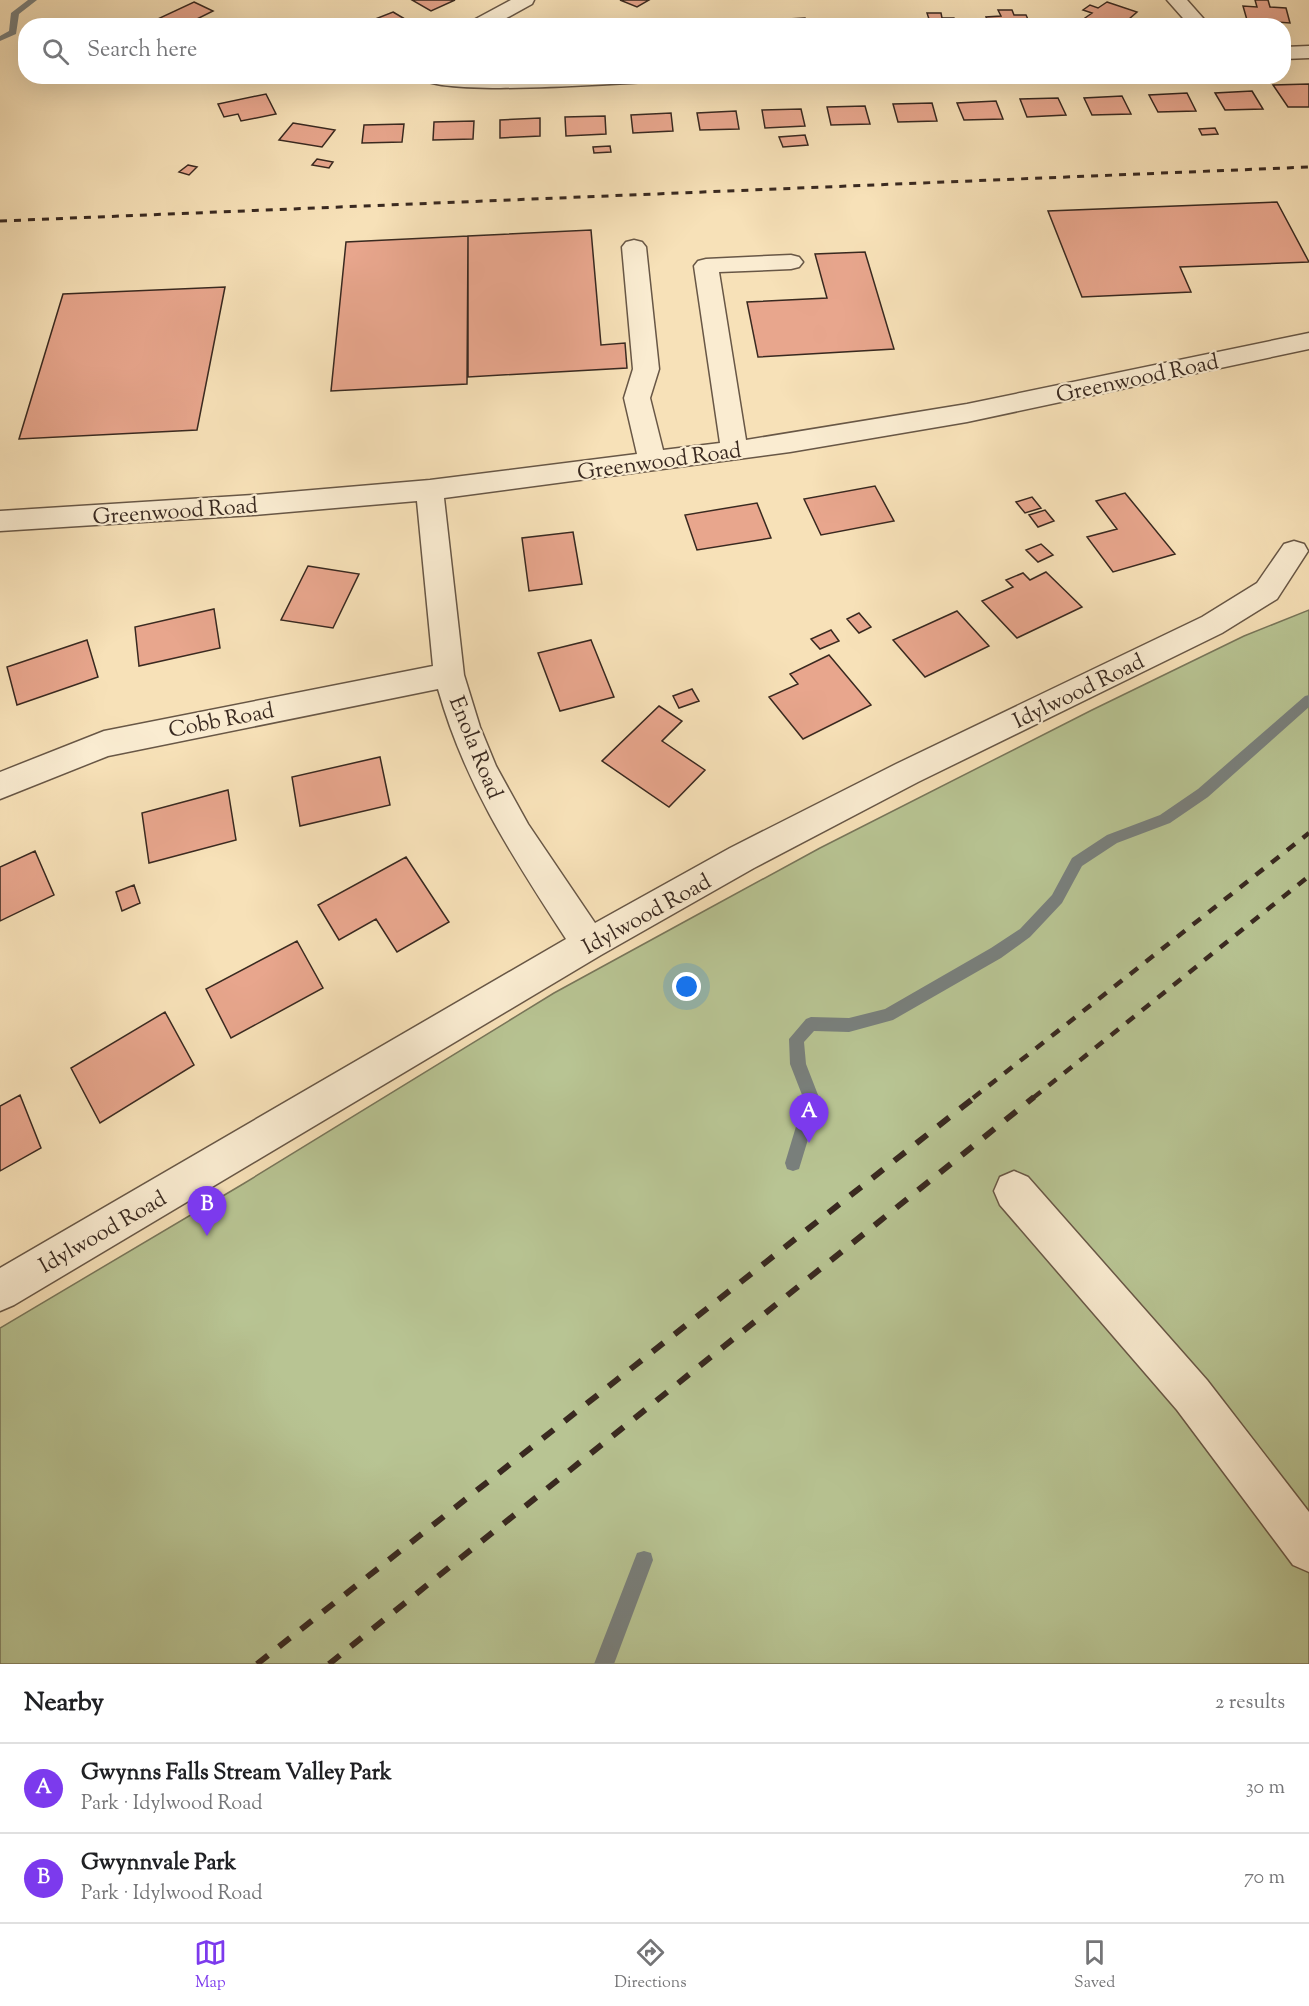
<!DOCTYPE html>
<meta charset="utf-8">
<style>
:root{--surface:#fff;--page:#f6f6f6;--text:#202124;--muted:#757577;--line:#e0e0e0;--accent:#7c3aed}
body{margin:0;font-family:"Sorts Mill Goudy",serif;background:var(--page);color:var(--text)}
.you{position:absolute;left:687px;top:987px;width:21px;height:21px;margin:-15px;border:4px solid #fff;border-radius:50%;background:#1a73e8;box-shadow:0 0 0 9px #1a73e833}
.badge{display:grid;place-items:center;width:39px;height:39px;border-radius:50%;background:var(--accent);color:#fff;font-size:20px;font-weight:700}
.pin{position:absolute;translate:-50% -50px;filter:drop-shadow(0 2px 3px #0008)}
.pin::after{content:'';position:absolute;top:32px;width:21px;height:18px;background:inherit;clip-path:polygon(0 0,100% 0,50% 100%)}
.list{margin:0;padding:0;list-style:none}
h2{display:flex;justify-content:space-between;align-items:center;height:78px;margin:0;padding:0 24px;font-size:26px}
h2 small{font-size:20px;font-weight:400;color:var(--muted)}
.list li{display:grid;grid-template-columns:39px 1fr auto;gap:18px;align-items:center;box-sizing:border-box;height:90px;padding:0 24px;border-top:2px solid var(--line)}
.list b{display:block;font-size:22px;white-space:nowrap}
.list p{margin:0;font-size:20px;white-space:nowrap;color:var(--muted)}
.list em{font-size:20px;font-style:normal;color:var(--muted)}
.icon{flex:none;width:33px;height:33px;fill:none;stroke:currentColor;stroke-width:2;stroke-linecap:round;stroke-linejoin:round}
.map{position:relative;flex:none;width:1309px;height:1664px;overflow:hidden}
.search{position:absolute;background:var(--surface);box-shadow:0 6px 24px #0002;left:18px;right:18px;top:18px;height:66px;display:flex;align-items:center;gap:15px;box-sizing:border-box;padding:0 21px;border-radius:24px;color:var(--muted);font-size:22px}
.sheet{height:258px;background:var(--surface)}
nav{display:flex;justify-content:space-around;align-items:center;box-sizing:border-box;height:84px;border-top:2px solid var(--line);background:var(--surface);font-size:16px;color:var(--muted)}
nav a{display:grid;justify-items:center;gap:3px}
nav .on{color:var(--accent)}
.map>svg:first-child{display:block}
</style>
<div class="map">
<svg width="1309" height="1664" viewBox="0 0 1309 1664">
<rect width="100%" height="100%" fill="#f7e1b8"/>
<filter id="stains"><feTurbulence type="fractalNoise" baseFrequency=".00333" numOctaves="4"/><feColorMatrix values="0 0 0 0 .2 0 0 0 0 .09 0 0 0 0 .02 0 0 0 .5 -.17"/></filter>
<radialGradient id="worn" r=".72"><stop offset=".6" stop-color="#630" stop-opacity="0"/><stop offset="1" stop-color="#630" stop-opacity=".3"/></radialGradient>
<!-- green -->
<path fill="#b8c493" stroke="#78765a" stroke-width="1.5" d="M1309,610V1664H0V1328L243,1184L554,993L684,922L820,848L1092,710L1244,636Z"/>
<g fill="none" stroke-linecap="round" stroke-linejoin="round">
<!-- stream -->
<path fill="#79807d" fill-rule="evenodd" d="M28,0H37L19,14L16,34L0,41V36L9,31L11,13Z
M1309,695V707L1208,797L1170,823L1117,843L1082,866L1062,903L1030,937L1001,958L893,1020L849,1032L814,1031L804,1042L806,1064L820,1100L799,1169L793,1171L787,1169L785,1163L804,1100L790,1064L789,1039L806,1019L811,1017L849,1018L885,1009L991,948L1020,929L1052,895L1072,858L1107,835L1160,815L1198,789L1305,696Z
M644,1551L651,1553L653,1560L614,1664H594L637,1553Z"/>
</g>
<!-- building -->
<path fill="#e8a68d" stroke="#392920" stroke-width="1.5" d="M412,0H455L431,11Z
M620,0H649L637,7Z
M1255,0H1268L1270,7L1286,8L1290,23L1247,20L1243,6L1257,7Z
M194,2L213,11L183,26H154L149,23Z
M1107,2L1137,12L1121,26H1105L1085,18L1092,13L1083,10L1090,5L1098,8Z
M998,10H1012L1014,15H1026L1031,26H990L986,17L1001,16Z
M393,12L410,22L403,26L360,25Z
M927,13H941L942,18H954L957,26H916L914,19H929Z
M805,18L806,23L819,22L820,26L777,24H789L788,19Z
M846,19H889L890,26H847Z
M236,76H268L265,81L235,79Z
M1309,84V107H1288L1273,85Z
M1252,91L1263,109L1225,110L1215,93Z
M1187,93L1196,111L1158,112L1149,95Z
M266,94L276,114L241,121L238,114L224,117L218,104Z
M1122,96L1131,114L1092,115L1084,98Z
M1058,98L1066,115L1027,117L1020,99Z
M996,101L1003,119L964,120L957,103Z
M932,103L937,121L898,122L893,104Z
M865,106L870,124L831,125L827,107Z
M801,109L805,126L765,128L762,110Z
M736,111L739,129L700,130L697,113Z
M671,113L673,131L633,133L631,115Z
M605,116L606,134L566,136L565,117Z
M540,118V136L500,138V120Z
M474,121L473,139L433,140L434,122Z
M293,123L335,130L322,147L279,140Z
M404,124L402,142L362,143L364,125Z
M1215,128L1218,134L1202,135L1199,129Z
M805,135L808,145L783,147L779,137Z
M610,146L611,152L594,153L593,147Z
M317,159L333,162L329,168L312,165Z
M188,165L197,167L189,175L179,172Z
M1277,202L1309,262L1180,267L1191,292L1082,297L1048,211Z
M591,230L601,345L625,343L627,368L468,377V236Z
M468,236L467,384L331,391L346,242Z
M865,252L894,349L758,357L747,302L827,298L815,254Z
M225,287L197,430L19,439L63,294Z
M875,486L894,521L821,535L804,499Z
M1125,493L1175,554L1113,572L1087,537L1117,529L1096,501Z
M1032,497L1041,508L1025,513L1016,502Z
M757,503L771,538L697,550L685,515Z
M1045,510L1054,521L1038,527L1029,515Z
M573,532L582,584L529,591L522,538Z
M1041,544L1053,555L1038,562L1026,550Z
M308,566L359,574L333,628L281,620Z
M1046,572L1082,607L1017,638L982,601L1013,587L1006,580L1023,573L1030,580Z
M214,609L220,648L139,666L135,627Z
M957,611L989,646L925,677L893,640Z
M859,613L871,627L859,633L847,619Z
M831,630L839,641L820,649L811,639Z
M87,640L98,677L17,705L7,667Z
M591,640L614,697L560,711L538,653Z
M829,655L871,705L803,739L769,697L798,684L790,674Z
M692,689L699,701L679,708L673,696Z
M659,706L682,721L662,741L705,770L669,807L602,761Z
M380,757L390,805L300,826L292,777Z
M228,790L236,840L149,863L142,813Z
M35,851L54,895L0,921V867Z
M406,857L449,922L397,952L376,919L339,940L318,905Z
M134,885L140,903L122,911L116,892Z
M297,941L323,988L231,1038L206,989Z
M165,1012L194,1065L100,1123L71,1068Z
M20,1095L41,1148L0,1171V1106Z"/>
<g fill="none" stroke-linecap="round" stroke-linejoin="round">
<defs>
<path id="minor" d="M511,0H534L532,4L492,26H468L470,22Z
M1167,0H1187L1210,26H1190Z
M1309,46V58L1284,59V47Z
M417,76H658L655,80L648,82C614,83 433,98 417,76Z
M634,240L642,242L646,247L659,369L650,398L663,450L720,443L694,266L698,261L706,259L791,255L799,257L803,262L799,267L791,269L719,272L746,440L967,404L1309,333V349L967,422L790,452L444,498L464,675L480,727L496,766L528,824L595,923L730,848L896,764L1202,617L1257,583L1284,544L1294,541L1304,544L1308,551L1277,599L1222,633L918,782L754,868L601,955L14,1305L0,1311V1268L566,939C513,857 465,785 438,689L108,756L0,799V772L104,731L433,666L417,501L253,515L0,531V511L253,495L430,480L637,454L624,398L633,369L622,247L626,242Z
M1014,1171L1028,1177L1207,1380L1309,1512V1572L1293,1565L1177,1410L1000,1205L994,1191L1000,1177Z"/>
</defs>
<!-- minor casing -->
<use href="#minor" stroke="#685746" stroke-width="3"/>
<!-- minor -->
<use href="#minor" fill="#faecd1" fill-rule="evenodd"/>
<!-- rail-far2 -->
<path stroke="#392920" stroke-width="3" stroke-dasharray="7 7" stroke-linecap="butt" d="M0,221L1309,167"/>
<!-- rail-far1 -->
<path stroke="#392920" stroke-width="4.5" stroke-dasharray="10 10" stroke-linecap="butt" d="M973,1098L1309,833
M1033,1098L1309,876"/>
<!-- rail -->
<path stroke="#392920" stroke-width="6" stroke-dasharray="14 14" stroke-linecap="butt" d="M257,1664L975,1097
M329,1664L1034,1097"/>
</g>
<g text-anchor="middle" stroke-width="4.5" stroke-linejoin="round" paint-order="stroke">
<!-- street labels -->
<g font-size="22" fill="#392920" stroke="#faecd1">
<text transform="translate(1137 377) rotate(-12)" y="8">Greenwood Road</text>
<text transform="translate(659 460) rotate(-8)" y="8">Greenwood Road</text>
<text transform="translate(175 510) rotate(-4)" y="8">Greenwood Road</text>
<text transform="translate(1078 690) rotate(-26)" y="8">Idylwood Road</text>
<text transform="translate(221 719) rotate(-11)" y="8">Cobb Road</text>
<text transform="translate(477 747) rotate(68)" y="8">Enola Road</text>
<text transform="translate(646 913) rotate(-29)" y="8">Idylwood Road</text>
<text transform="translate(102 1231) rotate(-30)" y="8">Idylwood Road</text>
</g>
</g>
<rect width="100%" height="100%" filter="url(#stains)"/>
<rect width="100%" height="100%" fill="url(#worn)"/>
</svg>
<div class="you"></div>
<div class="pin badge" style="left:809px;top:1143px">A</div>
<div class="pin badge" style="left:207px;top:1236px">B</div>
<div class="search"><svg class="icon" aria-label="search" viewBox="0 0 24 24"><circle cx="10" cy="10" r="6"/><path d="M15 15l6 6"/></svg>Search here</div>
</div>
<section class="sheet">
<h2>Nearby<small>2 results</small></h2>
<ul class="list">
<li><span class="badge">A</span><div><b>Gwynns Falls Stream Valley Park</b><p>Park · Idylwood Road</p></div><em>30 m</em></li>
<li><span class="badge">B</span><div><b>Gwynnvale Park</b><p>Park · Idylwood Road</p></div><em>70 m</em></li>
</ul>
</section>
<nav>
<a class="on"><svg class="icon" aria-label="map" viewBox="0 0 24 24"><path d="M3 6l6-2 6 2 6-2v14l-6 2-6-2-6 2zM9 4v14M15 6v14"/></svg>Map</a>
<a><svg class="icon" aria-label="directions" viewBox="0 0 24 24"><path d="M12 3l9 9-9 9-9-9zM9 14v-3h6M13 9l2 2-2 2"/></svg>Directions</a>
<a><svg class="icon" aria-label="saved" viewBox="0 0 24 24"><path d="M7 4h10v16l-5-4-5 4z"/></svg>Saved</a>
</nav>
